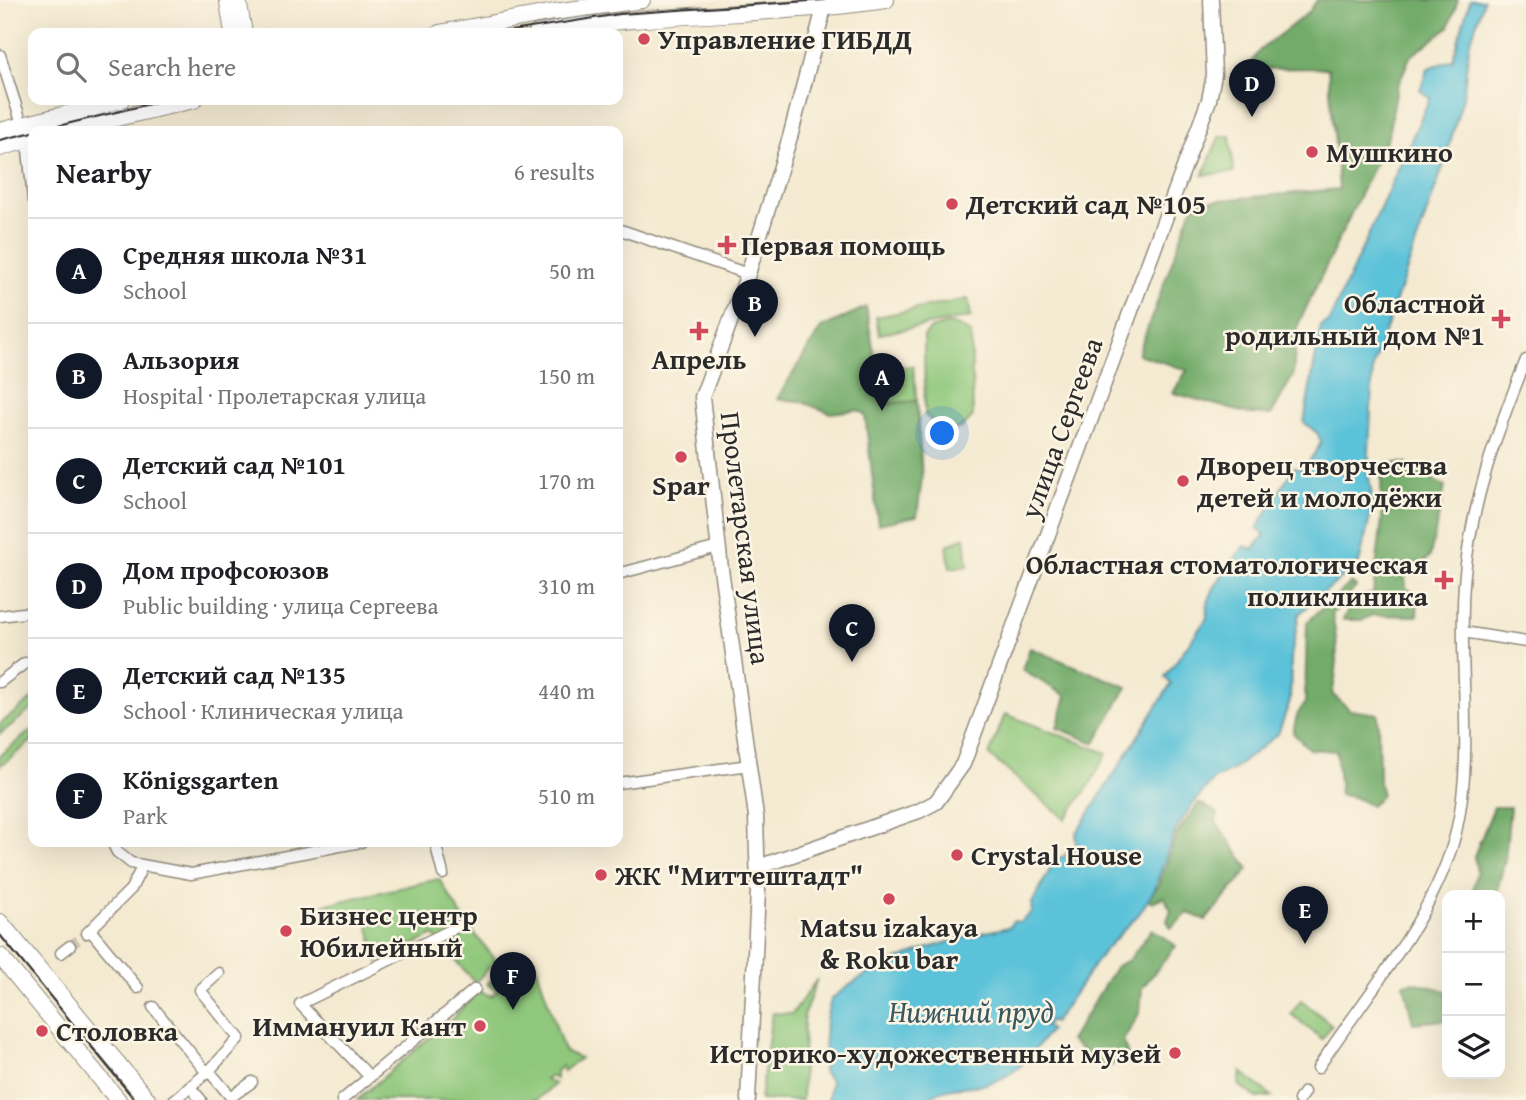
<!DOCTYPE html>
<meta charset="utf-8">
<style>
:root{--surface:#fff;--page:#f2f2f2;--text:#202124;--muted:#757577;--line:#e0e0e0;--accent:#111827}
body{margin:0;font-family:"Gentium Book Plus",serif;background:var(--page);color:var(--text)}
.controls{position:absolute;right:21px;bottom:21px;display:grid;overflow:hidden;border-radius:14px;box-shadow:0 7px 28px #0002}
.controls button{width:63px;height:63px;display:grid;place-items:center;padding:0;border:0;border-bottom:2px solid var(--line);background:var(--surface);color:var(--text);font:35px sans-serif}
.you{position:absolute;left:943px;top:434px;width:24px;height:24px;margin:-18px;border:5px solid #fff;border-radius:50%;background:#1a73e8;box-shadow:0 0 0 10px #1a73e833}
.badge{display:grid;place-items:center;width:46px;height:46px;border-radius:50%;background:var(--accent);color:#fff;font-size:23px;font-weight:700}
.pin{position:absolute;translate:-50% -58px;filter:drop-shadow(0 2px 4px #0008)}
.pin::after{content:'';position:absolute;top:37px;width:24px;height:21px;background:inherit;clip-path:polygon(0 0,100% 0,50% 100%)}
.list{margin:0;padding:0;list-style:none}
h2{display:flex;justify-content:space-between;align-items:center;height:91px;margin:0;padding:0 28px;font-size:30px}
h2 small{font-size:23px;font-weight:400;color:var(--muted)}
.list li{display:grid;grid-template-columns:46px 1fr auto;gap:21px;align-items:center;box-sizing:border-box;height:105px;padding:0 28px;border-top:2px solid var(--line)}
.list b{display:block;font-size:26px;white-space:nowrap}
.list p{margin:0;font-size:23px;white-space:nowrap;color:var(--muted)}
.list em{font-size:23px;font-style:normal;color:var(--muted)}
.icon{flex:none;width:38px;height:38px;fill:none;stroke:currentColor;stroke-width:2;stroke-linecap:round;stroke-linejoin:round}
.map{position:relative;flex:none;width:1526px;height:1100px;overflow:hidden}
.search{position:absolute;background:var(--surface);box-shadow:0 7px 28px #0002;left:28px;top:28px;width:595px;height:77px;display:flex;align-items:center;gap:18px;box-sizing:border-box;padding:0 24px;border-radius:14px;color:var(--muted);font-size:26px}
.panel{position:absolute;background:var(--surface);box-shadow:0 7px 28px #0002;left:28px;top:126px;width:595px;height:721px;border-radius:14px}
.map>svg:first-child{display:block}
</style>
<div class="map">
<svg width="1526" height="1100" viewBox="0 0 1526 1100">
<rect width="100%" height="100%" fill="#fcf5e5"/>
<filter id="ink" filterUnits="userSpaceOnUse"><feTurbulence type="fractalNoise" baseFrequency=".0143" numOctaves="2"/><feDisplacementMap in="SourceGraphic" scale="14" xChannelSelector="R" yChannelSelector="G"/><feConvolveMatrix kernelMatrix="1 2 1 2 8 2 1 2 1" color-interpolation-filters="sRGB"/></filter>
<filter id="wash" filterUnits="userSpaceOnUse"><feTurbulence type="fractalNoise" baseFrequency=".00686" numOctaves="4" result="noise"/><feDisplacementMap in="SourceGraphic" scale="28" xChannelSelector="R" yChannelSelector="G"/><feGaussianBlur stdDeviation="1.57" result="paint"/><feColorMatrix in="noise" values="0 0 0 0 0 0 0 0 0 0 0 0 0 0 0 0 0 1.4 0 .05"/><feComposite in="paint" operator="in"/></filter>
<g filter="url(#wash)">
<rect width="100%" height="100%" fill="#f4ead1"/>
<!-- green -->
<path fill="#8fc77b" stroke="#5d7953" stroke-width="2" d="M1230,136L1234,172L1203,175L1219,137Z
M968,299L971,317L879,334L876,317Z
M947,324L957,325L971,334L973,416C960,437 941,431 925,415L924,336L931,329Z
M913,366L917,401L883,404L878,369Z
M965,537L968,566L950,568L947,545Z
M33,698V708L0,734V724Z
M1005,714L1107,753L1089,786L1065,819L989,755Z
M33,729V740L0,766V755Z
M439,879L468,926L496,960L475,983L434,935L378,962L365,912L336,921L323,905Z
M534,959L564,1051L580,1058L563,1072L562,1066L556,1071V1079L550,1076L545,1080L555,1084L537,1100H357L438,1030L450,1032L457,1026L447,1024L478,991L491,996L498,990L487,984L504,969L512,978Z
M817,979L804,1015L802,1100H760L772,1013L792,1014Z
M1301,1000L1332,1025L1322,1039L1291,1014Z
M1241,1072L1272,1096L1257,1098L1239,1085Z"/>
<!-- forest -->
<path fill="#73ac6b" stroke="#4f6c4b" stroke-width="2" d="M1317,0H1458L1449,27L1410,57L1397,87L1388,136L1297,327L1293,376L1271,415L1249,414L1173,393L1187,370L1138,354L1191,210L1197,202L1339,189L1328,68L1246,69L1260,50L1309,12Z
M866,307L883,404L917,401L922,478L917,516L878,524L865,415L858,410L831,413L799,401L777,399L821,328Z
M1385,463H1406L1445,487L1430,556L1419,567H1404L1406,588L1418,595L1417,616L1372,615L1362,620H1343C1349,605 1356,596 1373,594L1382,519L1381,474Z
M1351,583L1356,587L1332,614C1338,641 1339,667 1332,694L1350,710L1378,714L1379,784L1382,795L1371,806L1354,797L1340,795L1336,751L1309,749L1293,733L1297,715L1305,703L1307,622Z
M1030,648L1127,687L1095,743L1057,728L1066,696L1022,670Z
M1199,803L1218,813L1216,822L1249,869L1206,920L1188,913L1171,928L1167,921L1171,910L1164,897L1151,902L1147,899L1159,885L1176,835Z
M1494,807H1510L1505,860L1496,895H1472L1477,872L1474,856Z
M1152,929L1176,946L1142,988L1140,1012L1123,1041L1128,1056L1105,1069L1070,1041L1116,966L1129,960Z
M1413,982L1447,991V1027L1445,1020L1413,1023L1404,984Z"/>
<!-- water -->
<path fill="#5cc2d9" stroke="#447682" stroke-width="2" d="M1470,0H1484L1469,46L1463,97L1444,164L1373,366L1368,471L1373,505L1359,563L1299,614L1291,657L1290,701L1278,734L1234,769L1213,780L1192,805L1174,833L1154,891L1139,914L1103,952L1054,1023L1050,1021L1045,1026L1050,1030C1031,1055 1017,1077 985,1084C966,1088 949,1085 933,1095L932,1100H828L831,1081L823,1072L826,1019L831,1000C873,961 954,938 1009,927L1013,921L1020,922L1031,913L1032,903L1057,857H1063L1076,844V834L1171,684L1165,677L1207,618C1204,592 1229,567 1244,546L1253,549L1265,535L1257,529L1294,467L1304,469L1321,443L1318,434L1304,422L1321,326L1329,322L1430,98L1420,90L1428,68L1453,60Z"/>
</g>
<g filter="url(#ink)">
<g fill="none" stroke-linecap="round" stroke-linejoin="round">
<!-- minor-tunnel -->
<path stroke="#ccc4b0" stroke-width="10" stroke-dasharray="10 5" stroke-linecap="butt" d="M70,946L87,933"/>
<defs>
<path id="minor" d="M0,55L27,140L33,199
M618,229L748,274
M618,574L718,547
M0,616L23,613
M1463,632L1526,642
M0,682L25,663
M618,783L749,765
M112,842L117,852L131,863L191,874L361,842
M435,842L443,874
M90,930L138,988
M87,933L131,889L142,867
M61,953L70,946
M153,1007L207,1073
M1318,1068C1365,995 1435,918 1456,832C1475,751 1458,666 1464,584C1470,506 1497,431 1526,360
M209,1071L231,1097L252,1082
M370,1077L300,1004L471,920
M190,1087L201,1100
M174,1100L209,1071L239,1038L200,990L219,973
M342,1100L475,989
M1299,1100L1304,1092"/>
<path id="secondary" d="M758,867L919,811L936,802L963,764L1209,100L1214,75L1211,0
M748,1100L758,891L756,816L721,569L702,397L748,274L790,137L824,8"/>
<path id="primary" d="M238,0L244,33
M228,2L233,33
M439,33L554,12L642,0
M537,33C652,11 770,17 886,0
M0,131L121,100
M61,131L194,100
M0,148L33,138
M0,922L148,1100
M0,956L118,1100"/>
</defs>
<!-- minor casing -->
<use href="#minor" stroke="#908a7e" stroke-width="13"/>
<!-- secondary casing -->
<use href="#secondary" stroke="#908a7e" stroke-width="17"/>
<!-- primary casing -->
<use href="#primary" stroke="#908a7e" stroke-width="18"/>
<!-- minor -->
<use href="#minor" stroke="#fff" stroke-width="10"/>
<!-- secondary -->
<use href="#secondary" stroke="#fff" stroke-width="14"/>
<!-- primary -->
<use href="#primary" stroke="#fff" stroke-width="16"/>
<!-- tram -->
<path stroke="#2b2b2b" stroke-width="2" d="M499,33L620,14L824,0
M0,140L166,100
M0,935L135,1100"/>
</g>
</g>
<!-- markers -->
<g fill="#d1495b" stroke="#fcf5e5" stroke-width="2.5">
<circle cx="644" cy="39" r="7"/>
<circle cx="1312" cy="152" r="7"/>
<circle cx="952" cy="204" r="7"/>
<path d="M723.5 234.5h7v7h7v7h-7v7h-7v-7h-7v-7h7z"/>
<path d="M1497.5 308.5h7v7h7v7h-7v7h-7v-7h-7v-7h7z"/>
<path d="M695.5 320.5h7v7h7v7h-7v7h-7v-7h-7v-7h7z"/>
<circle cx="681" cy="457" r="7"/>
<circle cx="1183" cy="481" r="7"/>
<path d="M1440.5 569.5h7v7h7v7h-7v7h-7v-7h-7v-7h7z"/>
<circle cx="957" cy="855" r="7"/>
<circle cx="601" cy="875" r="7"/>
<circle cx="889" cy="899" r="7"/>
<circle cx="286" cy="931" r="7"/>
<circle cx="480" cy="1026" r="7"/>
<circle cx="42" cy="1031" r="7"/>
<circle cx="1175" cy="1053" r="7"/>
</g>
<g text-anchor="middle" stroke-width="5" stroke-linejoin="round" paint-order="stroke">
<!-- poi labels -->
<g font-size="28" font-weight="bold" fill="#2b2b2b" stroke="#fcf5e5" text-anchor="start">
<text x="658" y="49">Управление ГИБДД</text>
<text x="1326" y="162">Мушкино</text>
<text x="966" y="214">Детский сад №105</text>
<text x="741" y="255">Первая помощь</text>
<text x="1485" y="313" text-anchor="end">Областной<tspan x="1485" dy="32">родильный дом №1</tspan></text>
<text x="699" y="369" text-anchor="middle">Апрель</text>
<text x="1197" y="475">Дворец творчества<tspan x="1197" dy="32">детей и молодёжи</tspan></text>
<text x="681" y="495" text-anchor="middle">Spar</text>
<text x="1428" y="574" text-anchor="end">Областная стоматологическая<tspan x="1428" dy="32">поликлиника</tspan></text>
<text x="971" y="865">Crystal House</text>
<text x="615" y="885">ЖК "Миттештадт"</text>
<text x="300" y="925">Бизнес центр<tspan x="300" dy="32">Юбилейный</tspan></text>
<text x="889" y="937" text-anchor="middle">Matsu izakaya<tspan x="889" dy="32">&amp; Roku bar</tspan></text>
<text x="466" y="1036" text-anchor="end">Иммануил Кант</text>
<text x="56" y="1041">Столовка</text>
<text x="1161" y="1063" text-anchor="end">Историко-художественный музей</text>
</g>
<!-- street labels -->
<g font-size="28" fill="#2b2b2b" stroke="#fcf5e5">
<text transform="translate(1061 428) rotate(-70)" y="10">улица Сергеева</text>
<text transform="translate(746 538) rotate(83)" y="10">Пролетарская улица</text>
</g>
<!-- water labels -->
<g font-size="30" font-style="italic" fill="#3a585f" stroke="#fcf5e5">
<text x="971" y="1022">Нижний пруд</text>
</g>
</g>
</svg>
<div class="controls">
<button>+</button>
<button>−</button>
<button><svg class="icon" aria-label="layers" viewBox="0 0 24 24"><path d="M12 4l9 5-9 5-9-5zM3 14l9 5 9-5"/></svg></button>
</div>
<div class="you"></div>
<div class="pin badge" style="left:882px;top:411px">A</div>
<div class="pin badge" style="left:755px;top:337px">B</div>
<div class="pin badge" style="left:852px;top:662px">C</div>
<div class="pin badge" style="left:1252px;top:117px">D</div>
<div class="pin badge" style="left:1305px;top:944px">E</div>
<div class="pin badge" style="left:513px;top:1010px">F</div>
<div class="search"><svg class="icon" aria-label="search" viewBox="0 0 24 24"><circle cx="10" cy="10" r="6"/><path d="M15 15l6 6"/></svg>Search here</div>
<section class="panel">
<h2>Nearby<small>6 results</small></h2>
<ul class="list">
<li><span class="badge">A</span><div><b>Средняя школа №31</b><p>School</p></div><em>50 m</em></li>
<li><span class="badge">B</span><div><b>Альзория</b><p>Hospital · Пролетарская улица</p></div><em>150 m</em></li>
<li><span class="badge">C</span><div><b>Детский сад №101</b><p>School</p></div><em>170 m</em></li>
<li><span class="badge">D</span><div><b>Дом профсоюзов</b><p>Public building · улица Сергеева</p></div><em>310 m</em></li>
<li><span class="badge">E</span><div><b>Детский сад №135</b><p>School · Клиническая улица</p></div><em>440 m</em></li>
<li><span class="badge">F</span><div><b>Königsgarten</b><p>Park</p></div><em>510 m</em></li>
</ul>
</section>
</div>
